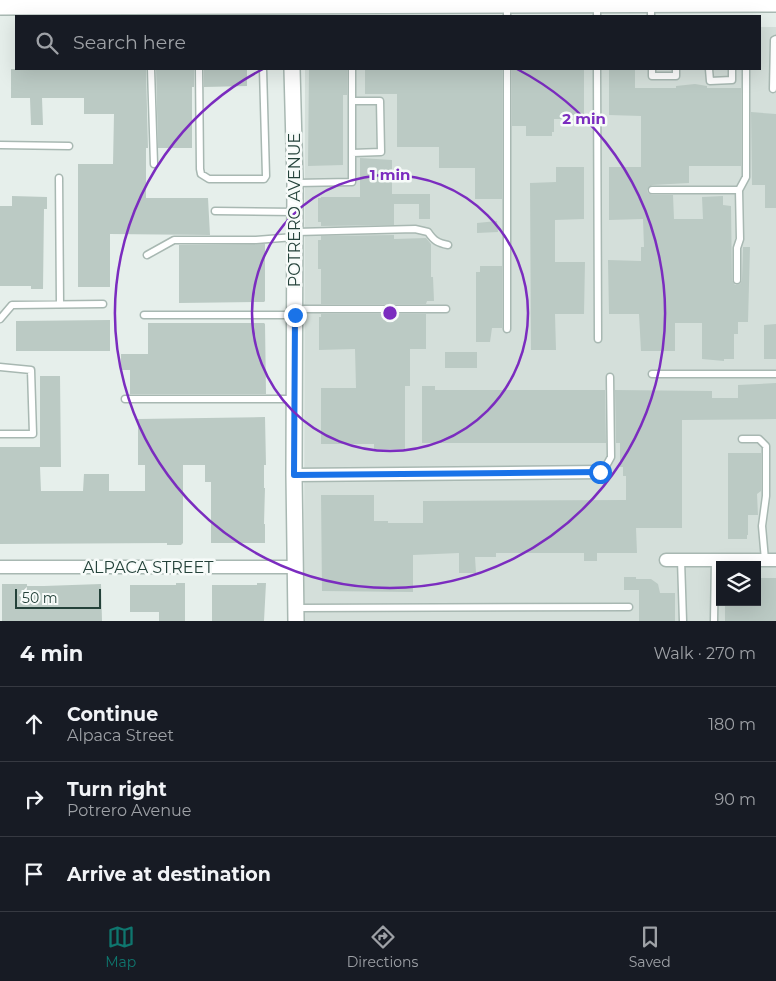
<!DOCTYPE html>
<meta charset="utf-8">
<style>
:root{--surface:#171b24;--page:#20242c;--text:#f1f3f6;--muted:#9ea1a6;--line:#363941;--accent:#0f766e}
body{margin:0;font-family:Montserrat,sans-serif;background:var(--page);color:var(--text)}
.controls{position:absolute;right:15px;bottom:15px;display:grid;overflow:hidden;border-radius:0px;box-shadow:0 5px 20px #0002}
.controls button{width:45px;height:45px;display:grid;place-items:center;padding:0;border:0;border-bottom:1px solid var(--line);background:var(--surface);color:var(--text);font:25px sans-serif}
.scale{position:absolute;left:15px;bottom:12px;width:86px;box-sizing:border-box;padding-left:5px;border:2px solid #24423a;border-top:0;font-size:14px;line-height:18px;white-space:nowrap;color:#24423a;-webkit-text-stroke:4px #f7fbf9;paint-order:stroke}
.stop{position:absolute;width:15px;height:15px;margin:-11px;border:4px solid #1a73e8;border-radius:50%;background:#fff}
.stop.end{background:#1a73e8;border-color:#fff;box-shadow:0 1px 5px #0008}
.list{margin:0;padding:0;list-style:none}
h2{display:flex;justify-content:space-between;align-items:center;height:65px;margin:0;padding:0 20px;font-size:21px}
h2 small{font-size:16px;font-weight:400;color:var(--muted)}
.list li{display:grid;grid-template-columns:32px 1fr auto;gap:15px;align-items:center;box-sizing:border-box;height:75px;padding:0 20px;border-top:1px solid var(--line)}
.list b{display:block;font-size:19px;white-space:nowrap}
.list p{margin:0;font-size:16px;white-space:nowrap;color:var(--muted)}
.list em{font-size:16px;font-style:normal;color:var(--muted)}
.icon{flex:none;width:28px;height:28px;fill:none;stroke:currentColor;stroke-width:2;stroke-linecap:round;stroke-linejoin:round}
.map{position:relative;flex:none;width:776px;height:621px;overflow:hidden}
.search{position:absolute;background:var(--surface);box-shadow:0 5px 20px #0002;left:15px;right:15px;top:15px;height:55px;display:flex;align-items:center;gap:12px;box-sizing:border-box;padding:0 18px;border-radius:0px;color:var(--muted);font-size:19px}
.sheet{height:290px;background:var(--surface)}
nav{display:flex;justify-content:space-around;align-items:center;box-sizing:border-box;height:70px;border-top:1px solid var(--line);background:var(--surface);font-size:14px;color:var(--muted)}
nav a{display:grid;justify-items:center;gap:2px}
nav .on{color:var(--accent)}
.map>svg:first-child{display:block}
</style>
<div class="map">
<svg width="776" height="621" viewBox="0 0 776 621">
<rect width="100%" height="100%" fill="#e6efeb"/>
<!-- built -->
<path fill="#d4dfda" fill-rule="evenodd" d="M760,27H776V621H304L305,69H760ZM720,565H757V602H720Z"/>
<!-- building -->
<path fill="#bbcac4" d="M11,69H146L148,148H146V198H208L210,235L110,234V287H78V164H113L114,114H84V98H42L43,125H31L30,98H11Z
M156,69H194V87H192V148H158Z
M204,69H247V86L204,87Z
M309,69H347V95H343V165L308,166Z
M365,69H502V199H475V168H439V147H397V94H365Z
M512,69H584V115H567V119H554V132H552V136H526V126H512Z
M609,69H635V88H676V86L695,84L707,86V88H741V166H689V183L652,185L647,190L648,193L652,195H673L674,219H703L702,197L723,196V205L731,206L732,280L735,285L740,284L742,280L743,247H750L748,322H738V334H734V359H724V361L702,359V323H675V351H641L639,314H609L608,260L641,261V247H644L643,219L609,220V167H641V116L609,115Z
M751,112L776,114V208H765V185H752Z
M360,158L392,160V194H430V219H419V204H394V225L321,226V222H318V198H321V197H360Z
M556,167H584V219L555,220V262H585L584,314H555L556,350H531L530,183L556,182Z
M12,196L47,197V209H44L43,289H31V286H0V206H12Z
M497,221L498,232L477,233V223Z
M394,235V239L426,238L431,244V277H433L434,301H427L426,304H321V269H318V240H321V236Z
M265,244V301L264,302L179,303V245Z
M480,266H502V328H492L490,342H476V272H480Z
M321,314H426V349H410V386H405V449H374V444H321V388H356L355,349L319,350V317H321Z
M110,320V351H16V321Z
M148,323H264L265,324L266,394H130V370H121V354H148Z
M776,324V359H764V325Z
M445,352H477V368H445Z
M40,376H60L61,467H40L41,491H83L84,474H109V491H145V465H138V419L265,417L266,465H264V488H265L264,524H265V543H211V482H205V465H183V543L181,545H167V543L0,544V447H40Z
M776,383V419L682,420V528H636L637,553H597V561H584V553H496V557H475L476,573H459V553L413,555V592L322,591L321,495H374V521H388V523H423V501L626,500V476H623V467H620V443H616L615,390L712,391V398H738V385Z
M422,386H435V390H605L606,443H422Z
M728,453H761V491L757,494L758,515H748V535H747V539H728Z
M624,577H636V579H651L658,584L660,593H675V621H639V590H624Z
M757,578H776V621H725V602H757Z
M176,583H185V621H159V612H130V585H176Z
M257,583H266L264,621H212V585H257Z
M2,584H27V586H44L101,584L102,621H2Z"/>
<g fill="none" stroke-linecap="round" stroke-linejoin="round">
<defs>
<path id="service" d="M597,5V16
M651,5V16
M507,16V5
M151,69L154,164
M199,69L200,169L201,174L209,179H264L266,176L263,69
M597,69L598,339
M652,69V76H676V69
M709,69L710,81L732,80V69
M773,89L774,40L776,39
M0,145L69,146
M352,153L381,152L380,101H352
M59,178L60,304
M296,183L352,182V69
M652,190H739L746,177V69
M215,211L295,212
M296,232L415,229L428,232C434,241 438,243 448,245
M147,255L174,240H256L294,237
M737,280V248L740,239L739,190
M295,309H446
M144,315H293
M0,319L12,305L103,304
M507,329V69
M0,367L31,370L33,434H0
M652,374H776
M125,399H293
M742,439H759L766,446V496L762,526L765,560
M600,472L606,466L611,457L610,377
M681,560L683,621
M297,608L629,607
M714,621L715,560"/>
<path id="minor" d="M294,475L600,472
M666,560H776
M0,567H295"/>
<path id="tertiary" d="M0,7L776,4
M292,69L295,183L294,475L296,621"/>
</defs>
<!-- service casing -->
<use href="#service" stroke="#a8b8b2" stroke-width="9"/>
<!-- minor casing -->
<use href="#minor" stroke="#a8b8b2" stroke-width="15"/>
<!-- tertiary casing -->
<use href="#tertiary" stroke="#a8b8b2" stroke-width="18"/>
<!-- service -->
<use href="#service" stroke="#fff" stroke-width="6"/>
<!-- minor -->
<use href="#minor" stroke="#fff" stroke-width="12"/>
<!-- tertiary -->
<use href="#tertiary" stroke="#fff" stroke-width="15"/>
</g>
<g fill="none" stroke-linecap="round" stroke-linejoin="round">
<!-- route -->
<path stroke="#1a73e8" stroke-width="6" d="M295,315L294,475L600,472"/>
</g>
<!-- distance rings -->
<g fill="none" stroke="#7b2cbf" stroke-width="2.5">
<circle cx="390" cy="313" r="138"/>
<path d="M517 69A275 275 0 1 1 263 69"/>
</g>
<g text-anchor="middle" stroke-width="5" stroke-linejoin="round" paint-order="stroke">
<!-- street labels -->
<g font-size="16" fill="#24423a" stroke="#f7fbf9">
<text transform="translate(294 210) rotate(-90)" y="6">POTRERO AVENUE</text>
<text x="148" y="573">ALPACA STREET</text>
</g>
</g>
<circle cx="390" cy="313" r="8" fill="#7b2cbf" stroke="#f7fbf9" stroke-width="2.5"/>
<g font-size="15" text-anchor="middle" font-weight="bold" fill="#7b2cbf" stroke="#f7fbf9" stroke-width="5" stroke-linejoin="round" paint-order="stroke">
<text x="584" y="124">2 min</text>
<text x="390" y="180">1 min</text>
</g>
</svg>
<div class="controls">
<button><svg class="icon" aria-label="layers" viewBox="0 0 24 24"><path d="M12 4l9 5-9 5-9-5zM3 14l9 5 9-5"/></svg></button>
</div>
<div class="scale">50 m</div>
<div class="stop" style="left:600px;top:472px"></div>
<div class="stop end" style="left:295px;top:315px"></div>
<div class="search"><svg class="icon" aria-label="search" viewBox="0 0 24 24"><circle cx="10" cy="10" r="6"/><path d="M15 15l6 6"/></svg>Search here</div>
</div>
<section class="sheet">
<h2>4 min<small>Walk · 270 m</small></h2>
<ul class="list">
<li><svg class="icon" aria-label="ahead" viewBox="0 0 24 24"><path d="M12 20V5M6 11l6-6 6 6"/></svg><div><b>Continue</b><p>Alpaca Street</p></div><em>180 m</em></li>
<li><svg class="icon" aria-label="right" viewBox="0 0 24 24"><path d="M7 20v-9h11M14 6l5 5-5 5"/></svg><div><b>Turn right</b><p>Potrero Avenue</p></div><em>90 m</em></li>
<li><svg class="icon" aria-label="arrive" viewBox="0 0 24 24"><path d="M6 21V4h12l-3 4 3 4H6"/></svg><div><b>Arrive at destination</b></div></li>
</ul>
</section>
<nav>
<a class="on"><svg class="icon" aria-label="map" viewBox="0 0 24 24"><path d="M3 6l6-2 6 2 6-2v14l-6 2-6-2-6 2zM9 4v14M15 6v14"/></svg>Map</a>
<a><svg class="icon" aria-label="directions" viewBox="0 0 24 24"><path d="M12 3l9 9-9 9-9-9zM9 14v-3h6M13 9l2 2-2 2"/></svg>Directions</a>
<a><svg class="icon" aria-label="saved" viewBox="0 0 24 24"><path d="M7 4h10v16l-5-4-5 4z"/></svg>Saved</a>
</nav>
